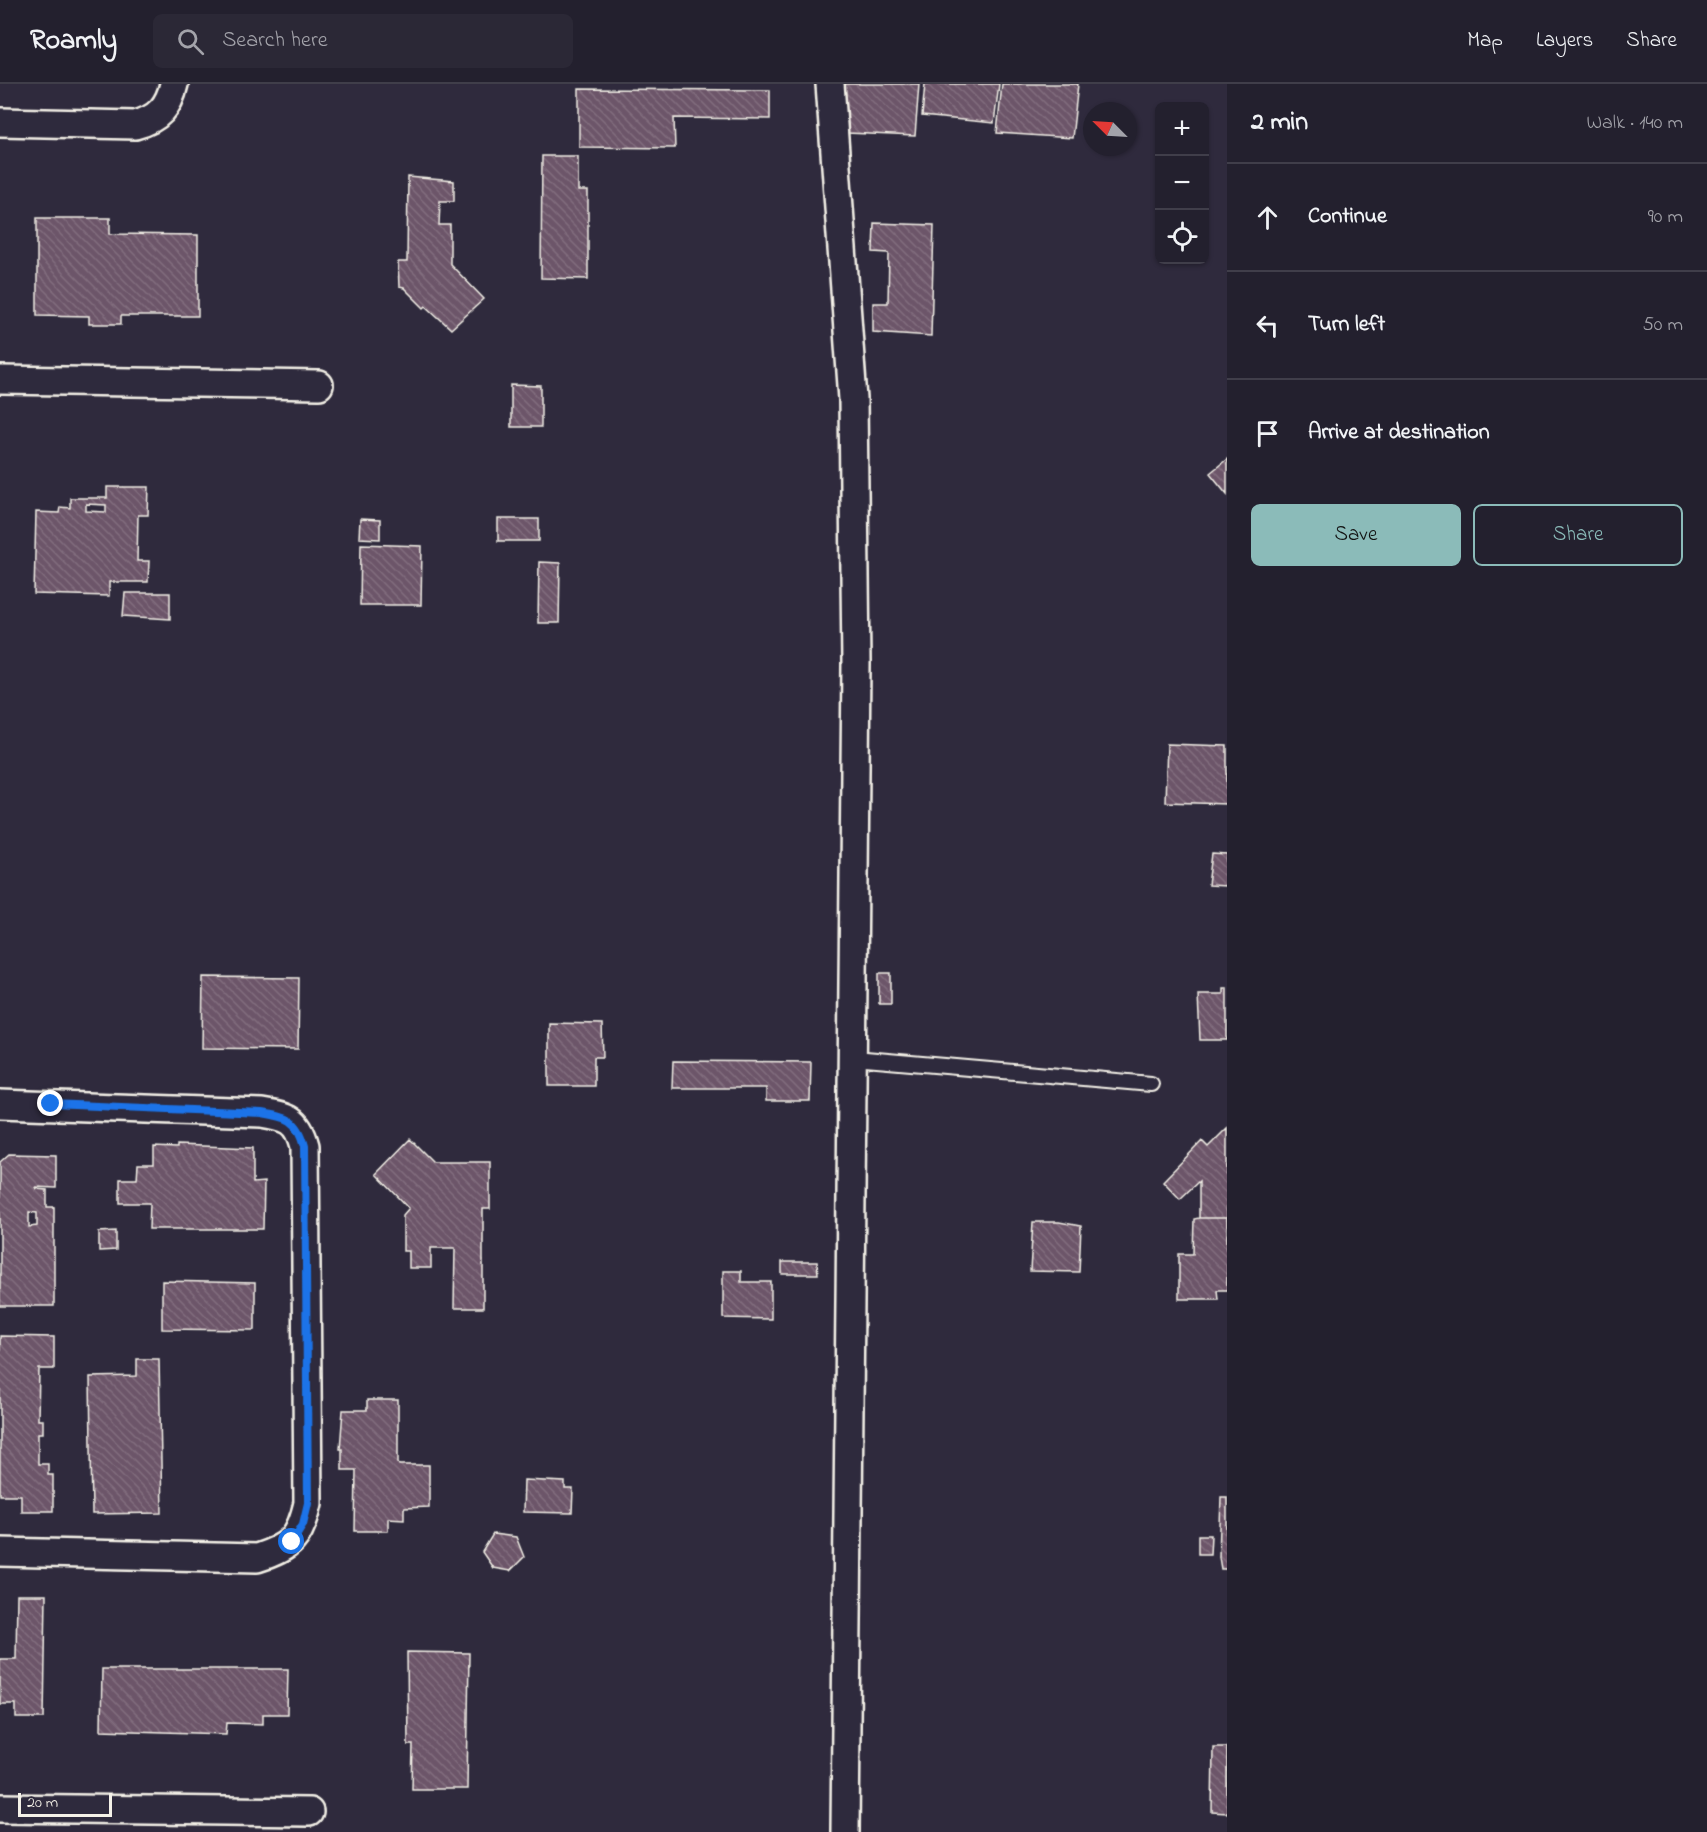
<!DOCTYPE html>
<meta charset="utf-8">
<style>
:root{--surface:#23202e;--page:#2b2836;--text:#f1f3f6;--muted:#a3a3aa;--line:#403e4a;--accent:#8bbbb9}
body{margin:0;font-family:"Indie Flower",sans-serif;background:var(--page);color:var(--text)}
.controls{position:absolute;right:18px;top:18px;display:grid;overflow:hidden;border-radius:9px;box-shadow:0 2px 4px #0004}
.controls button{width:54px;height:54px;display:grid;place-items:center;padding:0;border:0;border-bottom:2px solid var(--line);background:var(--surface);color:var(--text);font:30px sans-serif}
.compass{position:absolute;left:1083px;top:18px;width:54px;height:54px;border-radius:50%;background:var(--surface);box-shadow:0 2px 4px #0004;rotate:294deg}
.scale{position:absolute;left:18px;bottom:15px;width:94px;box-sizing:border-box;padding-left:6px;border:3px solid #f4f1e8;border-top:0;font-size:16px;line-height:21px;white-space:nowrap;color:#f4f1e8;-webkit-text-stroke:4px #2f2a3d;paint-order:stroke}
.stop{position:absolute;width:18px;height:18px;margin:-14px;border:4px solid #1a73e8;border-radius:50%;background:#fff}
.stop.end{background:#1a73e8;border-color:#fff;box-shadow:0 2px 6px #0008}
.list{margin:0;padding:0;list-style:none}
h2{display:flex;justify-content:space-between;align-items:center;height:78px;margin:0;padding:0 24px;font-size:26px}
h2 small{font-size:20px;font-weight:400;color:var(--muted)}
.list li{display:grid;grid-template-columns:39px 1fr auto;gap:18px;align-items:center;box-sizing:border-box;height:108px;padding:0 24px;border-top:2px solid var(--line)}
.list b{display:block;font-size:22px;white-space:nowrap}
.list em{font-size:20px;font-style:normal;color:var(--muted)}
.actions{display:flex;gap:12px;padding:18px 24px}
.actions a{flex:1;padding:14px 0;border:2px solid var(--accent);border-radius:9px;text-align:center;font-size:21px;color:var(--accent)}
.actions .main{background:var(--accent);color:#111}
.icon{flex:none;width:33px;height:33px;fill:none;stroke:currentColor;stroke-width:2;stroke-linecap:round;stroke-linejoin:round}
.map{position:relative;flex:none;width:1227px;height:1748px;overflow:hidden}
header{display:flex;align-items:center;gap:36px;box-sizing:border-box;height:84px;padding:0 30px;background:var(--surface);border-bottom:2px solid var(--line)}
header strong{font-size:28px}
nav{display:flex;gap:33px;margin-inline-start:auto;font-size:21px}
.search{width:420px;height:54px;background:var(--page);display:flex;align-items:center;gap:15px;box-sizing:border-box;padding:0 21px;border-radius:9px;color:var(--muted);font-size:22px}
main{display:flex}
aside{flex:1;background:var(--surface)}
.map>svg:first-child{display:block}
</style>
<header>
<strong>Roamly</strong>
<div class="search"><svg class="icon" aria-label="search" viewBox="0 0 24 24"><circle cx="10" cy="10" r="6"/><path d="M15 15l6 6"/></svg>Search here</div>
<nav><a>Map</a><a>Layers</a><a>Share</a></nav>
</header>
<main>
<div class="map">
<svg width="1227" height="1748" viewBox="0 0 1227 1748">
<defs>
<pattern id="building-back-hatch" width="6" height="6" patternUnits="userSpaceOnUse" patternTransform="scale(1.5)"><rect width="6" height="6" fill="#6c5569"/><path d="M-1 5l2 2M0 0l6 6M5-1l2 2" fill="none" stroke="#826e7e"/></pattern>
</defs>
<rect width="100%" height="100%" fill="#2f2a3d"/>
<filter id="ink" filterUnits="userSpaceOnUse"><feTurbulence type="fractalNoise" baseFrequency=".0167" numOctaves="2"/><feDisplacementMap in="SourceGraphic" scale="12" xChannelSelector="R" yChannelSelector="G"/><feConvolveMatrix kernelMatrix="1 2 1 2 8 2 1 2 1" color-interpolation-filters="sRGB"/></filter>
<g filter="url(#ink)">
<!-- building -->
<path fill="url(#building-back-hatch)" stroke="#f4f1e8" stroke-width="1.5" fill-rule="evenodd" d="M843,0H919L915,52L847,49Z
M925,0H999L994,39L922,32Z
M1002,0H1078L1072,54L997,49Z
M579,5L770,6V35L674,34L675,64L579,63Z
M542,72H578V107H588V195L541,194Z
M408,93L454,97V117H440L439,141H450V180L484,215L451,245L426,222L424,224L404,204L399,203L398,178H407Z
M37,134H110V150L198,151V232H121V240H89V232L37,231Z
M874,139L934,141L931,252L873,248V219H888L889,169L873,168Z
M511,301L541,302V343H511Z
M1227,375V410L1210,389Z
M107,403H149L148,431H138L137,477H149L148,498H109V512L34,510L36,428L59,429L60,423L70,424V414H107ZM86,420L106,421V428L86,427Z
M360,435L380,436V455L359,454Z
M498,435H539V457H498Z
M361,460L422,462L421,521H360Z
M539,478L560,479L559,539H538Z
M125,509H170V535L123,532Z
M1167,660L1227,662V720L1165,718Z
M1212,770L1227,771V802L1208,801Z
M879,889H891V920H879Z
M203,893L299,894L298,965L202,964Z
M1223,904H1227V956H1200L1198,910H1223Z
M549,939L602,940L603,973H594V1002H549Z
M673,977L811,978L810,1017H766V1004H672Z
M1227,1044V1134H1199V1097L1180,1115L1163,1097L1202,1057L1208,1063Z
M410,1055L433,1078H490V1125H483V1224H454L455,1164H431V1184H409V1167H403V1131L409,1124L376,1090Z
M177,1061L253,1064V1099L264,1098L263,1145H149L150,1119H120V1095H137L138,1080H154V1063L177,1064Z
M9,1070L56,1071V1104L36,1103L37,1105L47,1106V1123H54V1222H0V1078ZM29,1128L37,1129V1142L29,1143Z
M1199,1134H1227V1206H1217L1218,1215H1179V1170H1193L1194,1135Z
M1033,1138H1059L1081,1142L1079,1188L1030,1187Z
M116,1147V1166L99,1167V1148Z
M782,1178H817L818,1190H782Z
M723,1187H741V1198H771V1235L723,1234Z
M162,1197L255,1199V1246L162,1245Z
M0,1252L54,1253V1285H39L38,1336H43V1349H38V1380H48V1391H53V1427H21V1411H0Z
M137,1275H159L162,1429L92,1430L90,1293L137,1292Z
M367,1316H398V1379L399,1381H429V1423L404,1424V1435L388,1434V1447H355L356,1386H342V1365H340L343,1326H367Z
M524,1396L565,1398V1405H573L572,1429L523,1428Z
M1221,1413H1227V1485H1221L1219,1473Z
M493,1450L516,1453L524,1473L510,1487L493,1484L482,1468Z
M1198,1451H1211L1210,1470H1198Z
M17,1511H46L44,1634H16V1620H0V1575H16Z
M407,1568L469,1569L467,1705H412L413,1661H408Z
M102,1585H288L287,1630H263V1640L227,1639L226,1650L101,1646Z
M1213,1663H1227V1729L1212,1728Z"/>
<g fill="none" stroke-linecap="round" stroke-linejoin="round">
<defs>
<path id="lane" d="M854,974L1151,1000"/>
<path id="street" d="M830,0L853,315L856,580L845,1748
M0,38L135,41C158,35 169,23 174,0
M0,296L319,301
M0,1020L262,1029C287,1033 298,1035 305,1062L308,1419C300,1454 291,1463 257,1474L0,1468
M0,1724L309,1728"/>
</defs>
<!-- lane casing -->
<use href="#lane" stroke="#f4f1e8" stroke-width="18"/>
<!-- street casing -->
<use href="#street" stroke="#f4f1e8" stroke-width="32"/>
<!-- lane -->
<use href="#lane" stroke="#2f2a3d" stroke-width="14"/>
<!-- street -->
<use href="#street" stroke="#2f2a3d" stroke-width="27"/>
</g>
</g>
<g fill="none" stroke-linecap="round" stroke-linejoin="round" filter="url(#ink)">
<!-- route -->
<path stroke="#1a73e8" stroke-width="8" d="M51,1020L262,1029C287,1033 298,1035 305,1062L308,1419L303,1440L292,1458"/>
</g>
</svg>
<div class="controls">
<button>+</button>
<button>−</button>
<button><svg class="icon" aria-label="locate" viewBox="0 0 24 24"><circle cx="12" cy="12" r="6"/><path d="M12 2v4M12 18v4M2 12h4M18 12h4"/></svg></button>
</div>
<svg class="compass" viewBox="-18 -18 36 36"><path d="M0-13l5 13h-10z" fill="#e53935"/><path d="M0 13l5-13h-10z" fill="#a3a3aa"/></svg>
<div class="scale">20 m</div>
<div class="stop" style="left:292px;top:1458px"></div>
<div class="stop end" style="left:51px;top:1020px"></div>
</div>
<aside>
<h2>2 min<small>Walk · 140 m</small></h2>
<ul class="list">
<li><svg class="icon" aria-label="ahead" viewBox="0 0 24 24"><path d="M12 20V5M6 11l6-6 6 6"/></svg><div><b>Continue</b></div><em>90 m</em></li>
<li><svg class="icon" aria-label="left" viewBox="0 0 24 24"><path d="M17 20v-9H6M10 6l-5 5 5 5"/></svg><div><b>Turn left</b></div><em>50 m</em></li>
<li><svg class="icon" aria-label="arrive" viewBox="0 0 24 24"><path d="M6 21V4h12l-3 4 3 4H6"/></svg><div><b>Arrive at destination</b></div></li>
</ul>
<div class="actions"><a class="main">Save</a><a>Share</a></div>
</aside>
</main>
